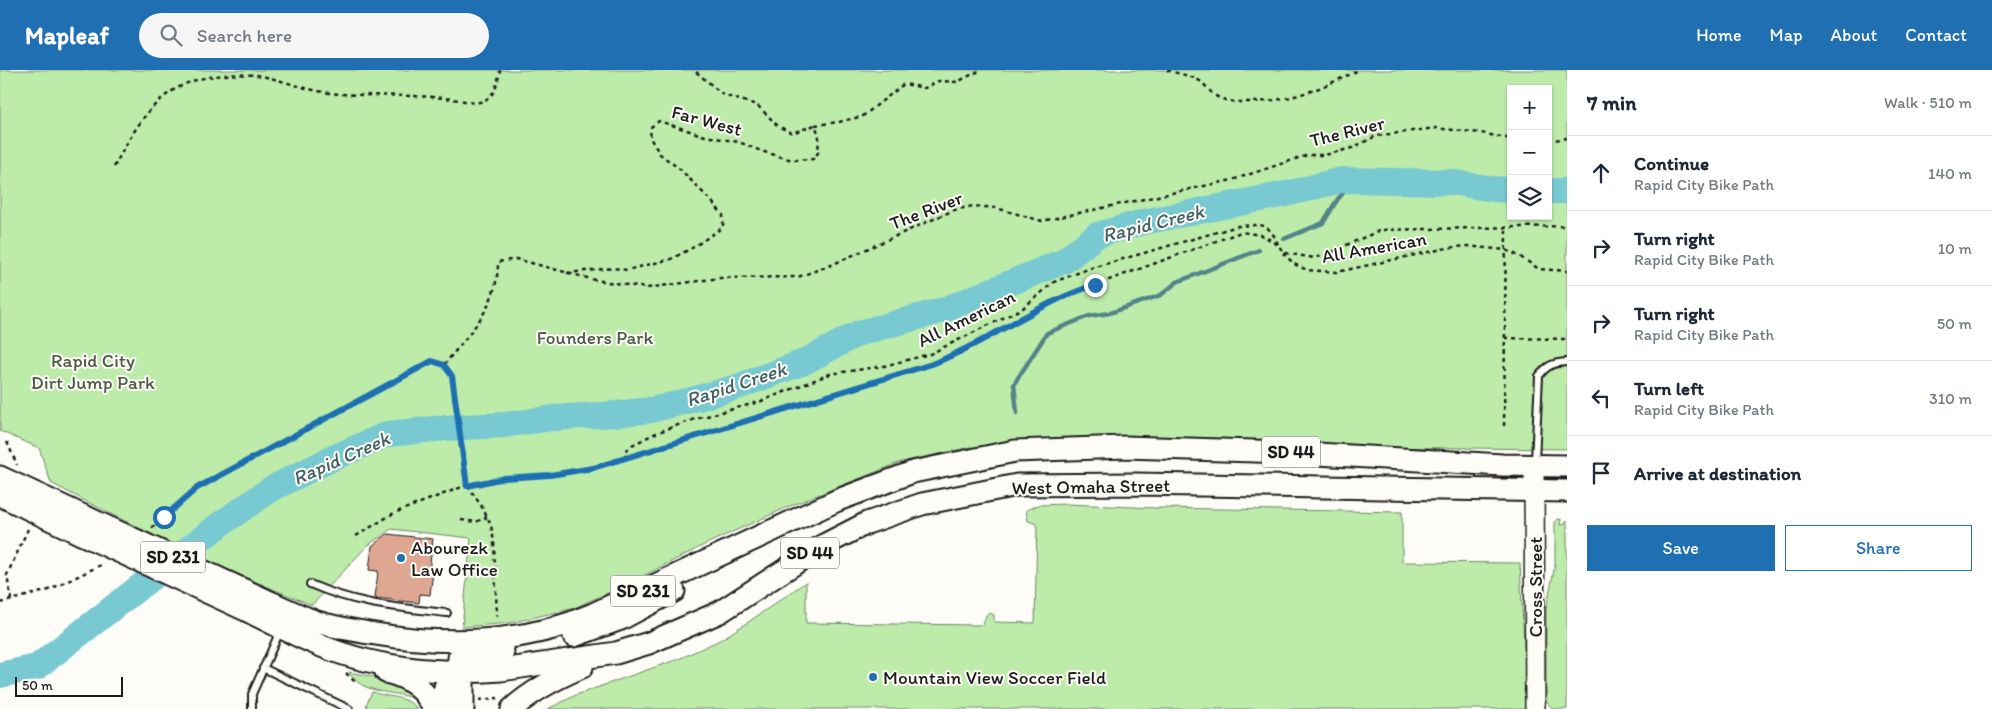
<!DOCTYPE html>
<meta charset="utf-8">
<style>
:root{--surface:#fff;--page:#f6f6f7;--text:#1f2937;--muted:#747a83;--line:#e0e1e3;--accent:#1f6fb2}
body{margin:0;font-family:Itim,sans-serif;background:var(--page);color:var(--text)}
.controls{position:absolute;right:15px;top:15px;display:grid;overflow:hidden;border-radius:0px;box-shadow:0 1px 4px #0004}
.controls button{width:45px;height:45px;display:grid;place-items:center;padding:0;border:0;border-bottom:1px solid var(--line);background:var(--surface);color:var(--text);font:25px sans-serif}
.scale{position:absolute;left:15px;bottom:12px;width:108px;box-sizing:border-box;padding-left:5px;border:2px solid #1c1c1c;border-top:0;font-size:14px;line-height:18px;white-space:nowrap;color:#1c1c1c;-webkit-text-stroke:4px #fdfcf7;paint-order:stroke}
.stop{position:absolute;width:15px;height:15px;margin:-11px;border:4px solid #1f6fb2;border-radius:50%;background:#fff}
.stop.end{background:#1f6fb2;border-color:#fff;box-shadow:0 1px 5px #0008}
.list{margin:0;padding:0;list-style:none}
h2{display:flex;justify-content:space-between;align-items:center;height:65px;margin:0;padding:0 20px;font-size:21px}
h2 small{font-size:16px;font-weight:400;color:var(--muted)}
.list li{display:grid;grid-template-columns:32px 1fr auto;gap:15px;align-items:center;box-sizing:border-box;height:75px;padding:0 20px;border-top:1px solid var(--line)}
.list b{display:block;font-size:19px;white-space:nowrap}
.list p{margin:0;font-size:16px;white-space:nowrap;color:var(--muted)}
.list em{font-size:16px;font-style:normal;color:var(--muted)}
.actions{display:flex;gap:10px;padding:15px 20px}
.actions a{flex:1;padding:11px 0;border:1px solid var(--accent);border-radius:0px;text-align:center;font-size:18px;color:var(--accent)}
.actions .main{background:var(--accent);color:#fff}
.icon{flex:none;width:28px;height:28px;fill:none;stroke:currentColor;stroke-width:2;stroke-linecap:round;stroke-linejoin:round}
.map{position:relative;flex:none;width:1567px;height:639px;overflow:hidden}
header{display:flex;align-items:center;gap:30px;box-sizing:border-box;height:70px;padding:0 25px;background:var(--accent);color:#fff}
header strong{font-size:24px}
nav{display:flex;gap:28px;margin-inline-start:auto;font-size:18px}
.search{width:350px;height:45px;background:var(--page);display:flex;align-items:center;gap:12px;box-sizing:border-box;padding:0 18px;border-radius:28px;color:var(--muted);font-size:19px}
main{display:flex}
aside{flex:1;background:var(--surface)}
.map>svg:first-child{display:block}
</style>
<header>
<strong>Mapleaf</strong>
<div class="search"><svg class="icon" aria-label="search" viewBox="0 0 24 24"><circle cx="10" cy="10" r="6"/><path d="M15 15l6 6"/></svg>Search here</div>
<nav><a>Home</a><a>Map</a><a>About</a><a>Contact</a></nav>
</header>
<main>
<div class="map">
<svg width="1567" height="639" viewBox="0 0 1567 639">
<rect width="100%" height="100%" fill="#fdfcf7"/>
<filter id="ink" filterUnits="userSpaceOnUse"><feTurbulence type="fractalNoise" baseFrequency=".02" numOctaves="2"/><feDisplacementMap in="SourceGraphic" scale="10" xChannelSelector="R" yChannelSelector="G"/><feConvolveMatrix kernelMatrix="1 2 1 2 8 2 1 2 1" color-interpolation-filters="sRGB"/></filter>
<g filter="url(#ink)">
<!-- green -->
<path fill="#bdecaa" stroke="#6c8463" fill-rule="evenodd" d="M0,0H1567V379L1045,374L971,377L901,392L790,436L708,473L625,515L574,538L510,553L462,557L471,468L391,459L367,476L312,535C223,500 136,458 51,413L39,378L0,361ZM1511,19H1548V146H1511Z
M1067,434L1155,438L1402,442V492L1520,493L1527,639H548L576,625L681,588L720,570L747,553L806,512V553L983,555L986,545L990,543L994,545V552L1035,553L1037,454L1028,451L1026,440L1038,435Z
M1561,449L1560,455H1564L1567,450V639H1553L1546,631V539L1555,495V452L1556,450Z
M349,602L394,611L416,627L414,629C394,620 361,625 349,602Z
M372,622C389,628 405,625 418,639H369L366,635Z"/>
<g fill="none" stroke-linecap="round" stroke-linejoin="round">
<!-- stream -->
<path stroke="#538489" stroke-width="4.5" d="M1284,169L1323,153L1337,130L1354,110
M1017,343L1014,314L1047,263L1089,246L1110,243L1161,225L1177,212L1259,180"/>
<!-- river -->
<path stroke="#78c9d1" stroke-width="26" d="M1548,121H1567
M0,605L37,597L219,455L271,419L333,388L388,364L444,358L504,355L553,348L615,344L651,340L695,329L737,317L804,292L859,263L944,240L1064,191L1097,165L1143,152L1286,124L1341,110L1450,112L1493,119L1511,120"/>
</g>
<!-- building -->
<path fill="#dda792" stroke="#1c1c1c" d="M387,464L433,469L429,501L433,502L430,525L420,524L419,533L375,528L378,501L369,500L372,476Z"/>
<g fill="none" stroke-linecap="round" stroke-linejoin="round">
<defs>
<path id="lane" d="M1535,391L1539,306C1547,295 1553,293 1567,292
M310,514C358,535 396,537 447,543
M263,598L349,639
M252,639V624L280,561"/>
<path id="secondary" d="M1534,396L1535,639"/>
<path id="primary" d="M0,407L88,448
M0,425L81,464
M257,526C277,535 297,545 317,552C333,557 352,560 369,563C444,576 522,575 593,544L838,430L913,402L1015,381L1125,377L1284,382L1502,395L1567,396
M250,542C270,552 291,563 312,572C370,598 439,605 501,600L616,583L649,573L720,542L822,476L867,453L922,434L1017,415L1135,414L1567,421
M574,566L621,549L674,521
M459,588L463,598V639
M386,602C408,607 425,618 434,639
M442,639C444,594 462,585 503,582
M512,639C533,620 556,608 582,597"/>
</defs>
<!-- lane casing -->
<use href="#lane" stroke="#1c1c1c" stroke-width="10"/>
<!-- secondary casing -->
<use href="#secondary" stroke="#1c1c1c" stroke-width="22"/>
<!-- primary casing -->
<use href="#primary" stroke="#1c1c1c" stroke-width="25"/>
<!-- path -->
<path stroke="#1c1c1c" stroke-width="2.5" stroke-dasharray="4 4" stroke-linecap="butt" d="M1167,0C1178,4 1190,5 1200,11C1207,16 1211,25 1220,28C1231,33 1242,32 1254,32C1296,30 1321,18 1359,0
M815,55L839,52L863,46L904,14L925,18L938,11L957,12L981,0
M1548,71L1567,68
M114,97C148,32 173,0 256,5C281,9 305,20 330,23C378,28 427,22 474,33C494,31 497,17 500,0
M1283,183L1294,194L1307,200L1337,202L1447,178L1467,176L1506,180L1519,186L1539,199L1567,201
M567,203L613,198L627,200L671,189L694,177L723,157V145L713,133L681,100L660,84L650,68L651,57L659,51L705,66L739,72L761,81L792,90L813,89L818,83L819,65L815,55L792,63L778,56L757,35L723,25L694,0
M1505,268L1567,269
M444,295C470,262 498,237 498,192L516,189L595,210L647,218L720,208L798,207L831,195L954,140L973,136L996,138L1042,151L1232,110L1308,85H1325L1352,78L1376,66L1435,58L1481,63L1511,69
M1504,356L1506,157
M7,372L17,395
M625,389L627,380L632,375L656,363L692,350L759,332L830,304L884,296L930,284L1023,238L1054,212L1088,199L1238,156L1256,155L1266,156L1275,167L1279,177
M461,450L476,452L487,447
M152,458L197,418L432,291L444,295L452,306L467,415L482,437L491,455L494,472L497,547
M356,466L394,443L467,415L504,408L550,405L593,398L933,294L962,282L1054,230L1241,162L1261,165L1271,170L1286,183L1314,188L1329,184L1344,176L1381,160L1567,156
M11,530L7,505L28,459
M0,533L49,520L103,494
M346,603L357,614
M479,630L498,628"/>
<!-- lane -->
<use href="#lane" stroke="#fdfcf7" stroke-width="6"/>
<!-- secondary -->
<use href="#secondary" stroke="#fdfcf7" stroke-width="19"/>
<!-- primary -->
<use href="#primary" stroke="#fdfcf7" stroke-width="21"/>
<defs>
<path id="primary-bridge" d="M88,448L257,526
M81,464L250,542"/>
</defs>
<!-- primary-bridge casing -->
<use href="#primary-bridge" stroke="#1c1c1c" stroke-width="25" stroke-linecap="butt"/>
<!-- primary-bridge -->
<use href="#primary-bridge" stroke="#fdfcf7" stroke-width="21"/>
</g>
</g>
<g fill="none" stroke-linecap="round" stroke-linejoin="round" filter="url(#ink)">
<!-- route -->
<path stroke="#1f6fb2" stroke-width="6" d="M164,447L197,418L432,291L444,295L452,306L467,416L504,408L550,405L593,398L932,294C989,272 1037,233 1095,215"/>
</g>
<!-- markers -->
<g fill="#1f6fb2" stroke="#fdfcf7" stroke-width="2">
<circle cx="401" cy="488" r="5"/>
<circle cx="873" cy="607" r="5"/>
</g>
<g text-anchor="middle" stroke-width="4" stroke-linejoin="round" paint-order="stroke">
<!-- shield labels -->
<g fill="#fdfcf7" stroke="#605f5e" stroke-width="1">
<rect x="1262" y="366.5" width="58" height="31" rx="4"/>
<rect x="781" y="467.5" width="58" height="31" rx="4"/>
<rect x="140.5" y="471.5" width="65" height="31" rx="4"/>
<rect x="610.5" y="505.5" width="65" height="31" rx="4"/>
</g>
<g font-size="18" font-weight="bold" fill="#1c1c1c">
<text x="1291" y="388">SD 44</text>
<text x="810" y="489">SD 44</text>
<text x="173" y="493">SD 231</text>
<text x="643" y="527">SD 231</text>
</g>
<!-- street labels -->
<g font-size="19" fill="#1c1c1c" stroke="#fdfcf7">
<text transform="translate(707 50) rotate(15)" y="7">Far West</text>
<text transform="translate(1347 61) rotate(-14)" y="7">The River</text>
<text transform="translate(926 140) rotate(-21)" y="7">The River</text>
<text transform="translate(1374 177) rotate(-10)" y="7">All American</text>
<text transform="translate(966 248) rotate(-26)" y="7">All American</text>
<text transform="translate(1091 416) rotate(-1)" y="7">West Omaha Street</text>
<text transform="translate(1535 517) rotate(-90)" y="7">Cross Street</text>
</g>
<!-- park labels -->
<g font-size="19" fill="#4c5a47" stroke="#fdfcf7">
<text x="595" y="274">Founders Park</text>
<text x="93" y="297">Rapid City<tspan x="93" dy="22">Dirt Jump Park</tspan></text>
</g>
<!-- poi labels -->
<g font-size="19" fill="#1c1c1c" stroke="#fdfcf7" text-anchor="start">
<text x="411" y="484">Abourezk<tspan x="411" dy="22">Law Office</tspan></text>
<text x="883" y="614">Mountain View Soccer Field</text>
</g>
<!-- water labels -->
<g font-size="20" font-style="italic" fill="#416164" stroke="#fdfcf7">
<text transform="translate(1153 153) rotate(-14)" y="7">Rapid Creek</text>
<text transform="translate(736 314) rotate(-18)" y="7">Rapid Creek</text>
<text transform="translate(341 388) rotate(-24)" y="7">Rapid Creek</text>
</g>
</g>
</svg>
<div class="controls">
<button>+</button>
<button>−</button>
<button><svg class="icon" aria-label="layers" viewBox="0 0 24 24"><path d="M12 4l9 5-9 5-9-5zM3 14l9 5 9-5"/></svg></button>
</div>
<div class="scale">50 m</div>
<div class="stop" style="left:164px;top:447px"></div>
<div class="stop end" style="left:1095px;top:215px"></div>
</div>
<aside>
<h2>7 min<small>Walk · 510 m</small></h2>
<ul class="list">
<li><svg class="icon" aria-label="ahead" viewBox="0 0 24 24"><path d="M12 20V5M6 11l6-6 6 6"/></svg><div><b>Continue</b><p>Rapid City Bike Path</p></div><em>140 m</em></li>
<li><svg class="icon" aria-label="right" viewBox="0 0 24 24"><path d="M7 20v-9h11M14 6l5 5-5 5"/></svg><div><b>Turn right</b><p>Rapid City Bike Path</p></div><em>10 m</em></li>
<li><svg class="icon" aria-label="right" viewBox="0 0 24 24"><path d="M7 20v-9h11M14 6l5 5-5 5"/></svg><div><b>Turn right</b><p>Rapid City Bike Path</p></div><em>50 m</em></li>
<li><svg class="icon" aria-label="left" viewBox="0 0 24 24"><path d="M17 20v-9H6M10 6l-5 5 5 5"/></svg><div><b>Turn left</b><p>Rapid City Bike Path</p></div><em>310 m</em></li>
<li><svg class="icon" aria-label="arrive" viewBox="0 0 24 24"><path d="M6 21V4h12l-3 4 3 4H6"/></svg><div><b>Arrive at destination</b></div></li>
</ul>
<div class="actions"><a class="main">Save</a><a>Share</a></div>
</aside>
</main>
